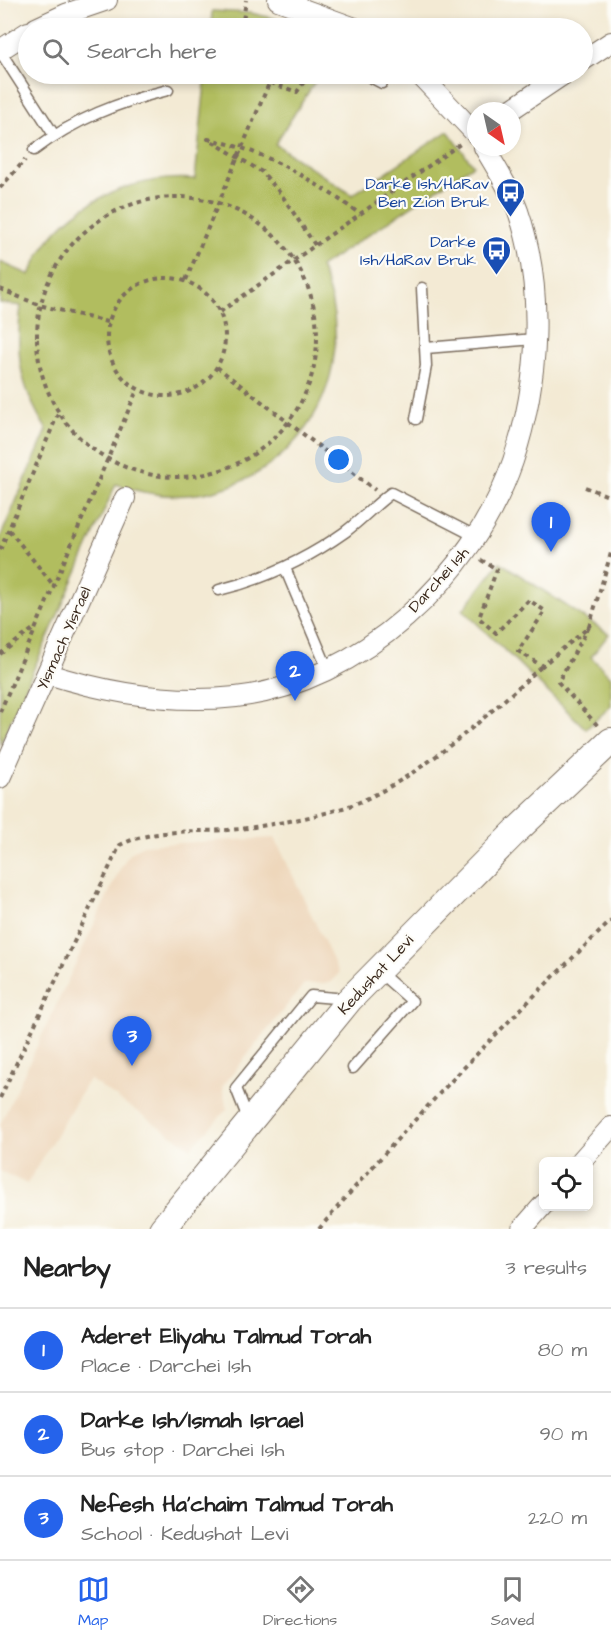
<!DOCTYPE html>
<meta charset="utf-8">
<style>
:root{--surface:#fff;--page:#f6f6f6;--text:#222;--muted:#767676;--line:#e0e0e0;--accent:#2563eb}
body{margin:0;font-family:"Architects Daughter",sans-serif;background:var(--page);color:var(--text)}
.controls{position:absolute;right:18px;bottom:18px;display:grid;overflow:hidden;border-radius:9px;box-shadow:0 3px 9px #0003}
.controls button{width:54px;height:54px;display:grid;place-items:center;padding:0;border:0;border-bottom:2px solid var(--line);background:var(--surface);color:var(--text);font:30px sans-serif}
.compass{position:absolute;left:467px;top:102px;width:54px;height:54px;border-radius:50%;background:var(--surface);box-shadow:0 3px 9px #0003;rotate:146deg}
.you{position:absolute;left:339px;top:460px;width:21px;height:21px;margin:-15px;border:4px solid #fff;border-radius:50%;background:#1a73e8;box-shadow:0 0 0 9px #1a73e833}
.badge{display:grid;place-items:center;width:39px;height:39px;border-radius:50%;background:var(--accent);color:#fff;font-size:20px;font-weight:700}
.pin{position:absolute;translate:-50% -50px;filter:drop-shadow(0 2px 3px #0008)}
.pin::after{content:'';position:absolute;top:32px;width:21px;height:18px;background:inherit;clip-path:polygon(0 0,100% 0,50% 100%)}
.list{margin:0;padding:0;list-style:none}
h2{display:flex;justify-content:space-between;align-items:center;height:78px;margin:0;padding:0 24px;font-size:26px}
h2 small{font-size:20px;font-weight:400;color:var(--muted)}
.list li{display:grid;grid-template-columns:39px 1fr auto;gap:18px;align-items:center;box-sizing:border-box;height:84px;padding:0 24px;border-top:2px solid var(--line)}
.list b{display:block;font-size:22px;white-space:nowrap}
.list p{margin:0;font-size:20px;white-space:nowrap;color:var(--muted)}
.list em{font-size:20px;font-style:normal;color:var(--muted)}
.icon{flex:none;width:33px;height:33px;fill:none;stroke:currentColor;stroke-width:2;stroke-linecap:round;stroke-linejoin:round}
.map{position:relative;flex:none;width:611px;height:1229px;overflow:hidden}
.search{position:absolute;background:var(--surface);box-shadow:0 3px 9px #0003;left:18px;right:18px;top:18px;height:66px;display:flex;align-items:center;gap:15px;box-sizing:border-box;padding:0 21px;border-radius:33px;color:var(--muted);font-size:22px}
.sheet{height:330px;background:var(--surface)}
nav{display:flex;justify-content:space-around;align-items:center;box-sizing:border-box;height:84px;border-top:2px solid var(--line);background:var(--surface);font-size:16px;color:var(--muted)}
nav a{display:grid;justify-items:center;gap:3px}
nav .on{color:var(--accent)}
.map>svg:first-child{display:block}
</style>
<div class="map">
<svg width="611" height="1229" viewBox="0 0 611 1229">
<rect width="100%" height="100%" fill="#fdfcf7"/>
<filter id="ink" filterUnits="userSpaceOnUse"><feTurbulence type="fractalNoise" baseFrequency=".0167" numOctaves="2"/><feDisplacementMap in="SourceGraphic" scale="12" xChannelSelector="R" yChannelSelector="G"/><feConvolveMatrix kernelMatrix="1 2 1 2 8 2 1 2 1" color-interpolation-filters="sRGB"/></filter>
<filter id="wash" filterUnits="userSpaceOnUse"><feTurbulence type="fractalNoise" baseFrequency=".008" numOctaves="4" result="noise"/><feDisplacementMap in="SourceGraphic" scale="24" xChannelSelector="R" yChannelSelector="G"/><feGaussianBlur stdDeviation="1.35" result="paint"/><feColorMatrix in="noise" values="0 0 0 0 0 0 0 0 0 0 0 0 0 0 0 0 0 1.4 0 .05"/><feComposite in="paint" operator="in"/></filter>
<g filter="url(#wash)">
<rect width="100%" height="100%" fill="#f3ead4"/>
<!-- built -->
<path fill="#eed7bb" d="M275,838L339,973L330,983L304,984L222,1087L227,1109L191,1148L89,1079L27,1184L0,1171V1125L120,869L129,854L143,845Z"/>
<!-- green -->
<path fill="#b1bd5f" stroke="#76743e" stroke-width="1.5" d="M212,11L251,13L313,28H211Z
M206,74H320L275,144L352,195L448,131L473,165L320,267C380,400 253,536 116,484L0,745V538L47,430C20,387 15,356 21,306L0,303V262L30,275C55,208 128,174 195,179Z
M500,562L609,634L591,657L611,677V706L586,729L463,610Z"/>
</g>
<g filter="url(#ink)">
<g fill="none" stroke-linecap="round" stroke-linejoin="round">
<defs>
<path id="service" d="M0,51L54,135
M365,74L382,83
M34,150C75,119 119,102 168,90
M426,348L535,339
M416,419L426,366L422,288
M285,568L328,670
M219,590C265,579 307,559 345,532C361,520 375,505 391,493L475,536
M353,1068L412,1001L378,971
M249,1121L236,1088L311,996L347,999"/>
<path id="minor" d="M278,0L355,28
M36,28L66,14L107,0
M0,50L28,32
M582,61L611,42
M419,74L476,134
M509,111L564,74
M48,674C108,693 172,704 236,697C360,683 473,577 513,461C539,383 545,290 518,211C510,189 496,168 484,147
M0,778L125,498
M580,1162L611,1127
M522,1229L544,1204"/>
<path id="tertiary" d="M162,1229L350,999L517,830L611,741"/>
</defs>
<!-- service casing -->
<use href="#service" stroke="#7b6d5e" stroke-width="13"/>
<!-- minor casing -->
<use href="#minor" stroke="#7b6d5e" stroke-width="22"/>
<!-- tertiary casing -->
<use href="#tertiary" stroke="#7b6d5e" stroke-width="28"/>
<!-- path -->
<path stroke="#7b6d5e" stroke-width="4" stroke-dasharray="4.5 4.5" stroke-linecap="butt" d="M242,28L246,0
M245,74L297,92L309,74
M0,188L25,160
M37 337a140 140 0 1 1 280 0a140 140 0 1 1-280 0Z
M315,245L281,194L262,172L208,139C267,151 311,179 360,214
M107 337a59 59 0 1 1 118 0a59 59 0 1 1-118 0Z
M186,280L273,74
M0,289L39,305L107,322
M220,312L460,144
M217,367L375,490
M585,487L611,497
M9,530L54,586
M0,550L58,414
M481,560L497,569L479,618L496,633L529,600L545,611L518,651L542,666L589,627L558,682L598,726
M589,627L611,553
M0,654L37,626
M0,712L137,390
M0,1098L120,845C161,825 210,835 254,827C287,822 320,816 352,805C419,779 489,714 542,666
M319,1229C411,1120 508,1019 611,921"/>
<!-- service -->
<use href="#service" stroke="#fff" stroke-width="10"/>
<!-- minor -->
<use href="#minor" stroke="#fff" stroke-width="20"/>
<!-- tertiary -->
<use href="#tertiary" stroke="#fff" stroke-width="26"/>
</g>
</g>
<!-- icons -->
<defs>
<symbol id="bus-pin" viewBox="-11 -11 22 30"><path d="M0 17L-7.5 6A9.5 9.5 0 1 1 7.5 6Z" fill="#1a4fb4" stroke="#fdfcf7"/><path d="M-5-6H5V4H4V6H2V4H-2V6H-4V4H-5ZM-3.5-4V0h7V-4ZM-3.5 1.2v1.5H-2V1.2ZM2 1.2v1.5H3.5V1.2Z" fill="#fff"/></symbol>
</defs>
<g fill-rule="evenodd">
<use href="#bus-pin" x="494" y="176" width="33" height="45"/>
<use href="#bus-pin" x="480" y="234" width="33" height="45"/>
</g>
<g text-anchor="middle" stroke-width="4.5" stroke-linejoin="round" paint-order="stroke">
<!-- transit labels -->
<g font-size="16" fill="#164399" stroke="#fdfcf7" text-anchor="end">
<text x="489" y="189">Darke Ish/HaRav<tspan x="489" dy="18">Ben Zion Bruk</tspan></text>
<text x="476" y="247">Darke<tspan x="476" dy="18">Ish/HaRav Bruk</tspan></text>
</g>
<!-- street labels -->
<g font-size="16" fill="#3b2a1e" stroke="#fdfcf7">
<text transform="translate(438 579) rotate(-48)" y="6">Darchei Ish</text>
<text transform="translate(63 638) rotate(-66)" y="6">Yismach Yisrael</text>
<text transform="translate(375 974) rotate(-47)" y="6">Kedushat Levi</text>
</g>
</g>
</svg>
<div class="controls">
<button><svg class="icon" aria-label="locate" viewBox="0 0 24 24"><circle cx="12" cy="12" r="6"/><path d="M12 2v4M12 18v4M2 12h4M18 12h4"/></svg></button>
</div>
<svg class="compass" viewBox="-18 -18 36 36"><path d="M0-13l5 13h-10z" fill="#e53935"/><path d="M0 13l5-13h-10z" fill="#767676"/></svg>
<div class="you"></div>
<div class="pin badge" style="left:551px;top:552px">1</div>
<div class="pin badge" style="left:295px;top:701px">2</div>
<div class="pin badge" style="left:132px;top:1066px">3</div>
<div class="search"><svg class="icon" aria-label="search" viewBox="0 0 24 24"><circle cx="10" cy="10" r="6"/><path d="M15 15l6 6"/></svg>Search here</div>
</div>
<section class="sheet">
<h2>Nearby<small>3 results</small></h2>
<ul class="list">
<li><span class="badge">1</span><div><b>Aderet Eliyahu Talmud Torah</b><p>Place · Darchei Ish</p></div><em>80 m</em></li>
<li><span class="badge">2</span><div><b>Darke Ish/Ismah Israel</b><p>Bus stop · Darchei Ish</p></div><em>90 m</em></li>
<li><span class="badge">3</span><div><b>Nefesh Ha'chaim Talmud Torah</b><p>School · Kedushat Levi</p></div><em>220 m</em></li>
</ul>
</section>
<nav>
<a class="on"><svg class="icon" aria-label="map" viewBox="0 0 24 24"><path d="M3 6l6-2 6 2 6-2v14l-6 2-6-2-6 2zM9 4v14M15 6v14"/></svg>Map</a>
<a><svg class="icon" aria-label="directions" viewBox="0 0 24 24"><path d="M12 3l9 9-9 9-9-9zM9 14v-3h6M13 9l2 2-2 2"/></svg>Directions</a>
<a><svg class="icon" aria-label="saved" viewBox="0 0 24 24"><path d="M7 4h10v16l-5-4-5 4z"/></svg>Saved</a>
</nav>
